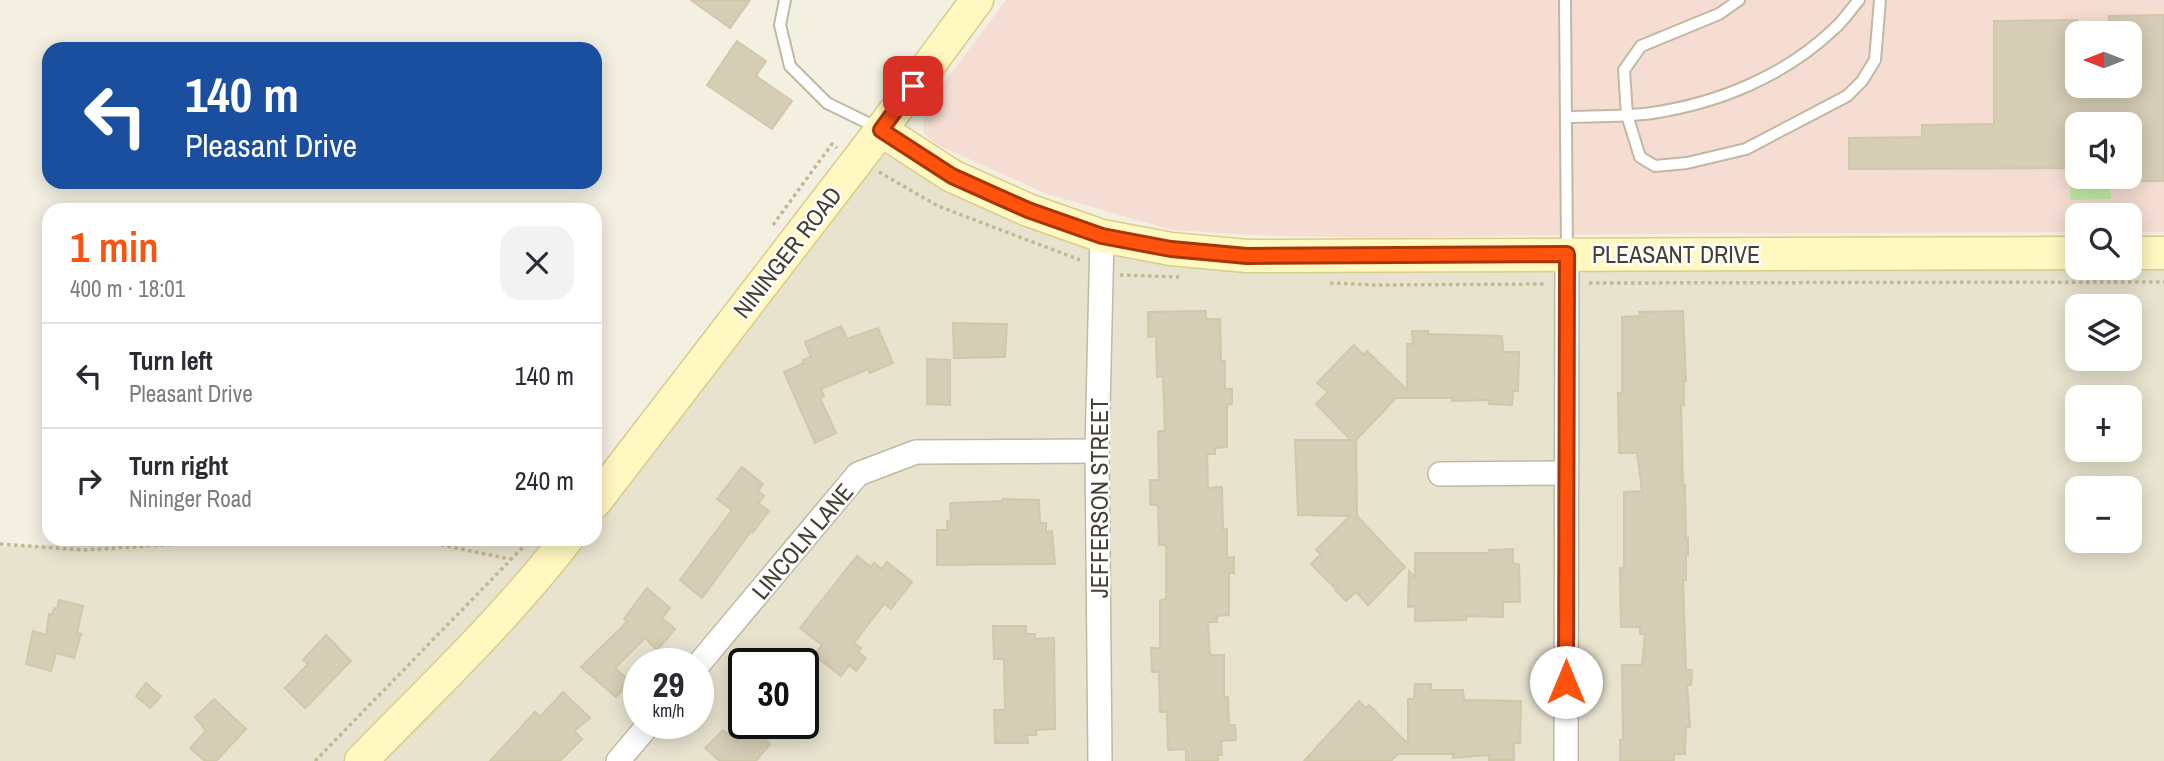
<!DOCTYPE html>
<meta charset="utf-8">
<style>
body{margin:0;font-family:"Archivo Narrow",sans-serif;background:#f2f2f3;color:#2b2b33;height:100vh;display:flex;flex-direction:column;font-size:26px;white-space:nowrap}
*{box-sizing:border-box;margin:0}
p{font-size:23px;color:#7c7c81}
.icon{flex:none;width:38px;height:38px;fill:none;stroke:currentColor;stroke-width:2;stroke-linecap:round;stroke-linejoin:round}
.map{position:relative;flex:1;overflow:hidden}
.details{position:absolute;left:42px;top:203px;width:560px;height:343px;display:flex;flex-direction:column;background:#fff;border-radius:21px;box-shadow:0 4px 18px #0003}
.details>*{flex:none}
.hud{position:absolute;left:42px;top:42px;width:560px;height:147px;border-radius:21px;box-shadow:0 4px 18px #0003;background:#1a4fa0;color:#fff;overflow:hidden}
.needle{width:46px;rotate:270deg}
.controls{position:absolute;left:2065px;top:21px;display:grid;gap:14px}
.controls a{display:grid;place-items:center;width:77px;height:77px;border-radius:14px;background:#fff;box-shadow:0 4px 18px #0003;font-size:35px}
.speed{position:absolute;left:623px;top:648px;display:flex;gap:14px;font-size:35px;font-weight:700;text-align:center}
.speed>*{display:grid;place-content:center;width:91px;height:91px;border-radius:50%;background:#fff;box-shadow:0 4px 18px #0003;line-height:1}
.speed small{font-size:18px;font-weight:400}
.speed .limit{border:4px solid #111;border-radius:10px;background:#fff;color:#111}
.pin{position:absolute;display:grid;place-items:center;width:60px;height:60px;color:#fff;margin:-30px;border-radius:14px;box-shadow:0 4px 10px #0006}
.me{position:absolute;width:77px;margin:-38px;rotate:0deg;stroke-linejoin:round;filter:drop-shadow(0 0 5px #0008)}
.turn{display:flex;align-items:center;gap:24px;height:147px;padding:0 28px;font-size:32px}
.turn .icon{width:91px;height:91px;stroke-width:2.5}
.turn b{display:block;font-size:49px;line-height:60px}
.round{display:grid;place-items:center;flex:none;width:74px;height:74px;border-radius:21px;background:#f2f2f3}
.head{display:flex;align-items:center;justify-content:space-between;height:119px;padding:0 28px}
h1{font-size:42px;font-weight:600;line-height:52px;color:#ff520d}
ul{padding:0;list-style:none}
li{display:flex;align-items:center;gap:21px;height:105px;padding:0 28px;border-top:2px solid #e1e1e2}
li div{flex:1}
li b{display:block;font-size:26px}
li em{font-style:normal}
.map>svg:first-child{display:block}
.residential{fill:#e7e3cf;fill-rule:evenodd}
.medical{fill:#f5ddd3;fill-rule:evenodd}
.green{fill:#c3eca6}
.building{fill:#d5cdb6;stroke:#d1c7a9;stroke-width:2}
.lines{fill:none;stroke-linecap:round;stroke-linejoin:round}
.lane-casing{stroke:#bfb9a4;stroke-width:14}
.street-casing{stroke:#bfb9a4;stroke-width:26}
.secondary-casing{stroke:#d7ce8d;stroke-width:35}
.path{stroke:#c2b894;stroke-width:3.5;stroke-dasharray:3.5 3.5;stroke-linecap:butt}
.lane{stroke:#fff;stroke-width:10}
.street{stroke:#fff;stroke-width:23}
.secondary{stroke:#fff8c0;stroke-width:32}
.route-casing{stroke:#a63508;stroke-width:18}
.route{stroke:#ff520d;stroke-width:12}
.labels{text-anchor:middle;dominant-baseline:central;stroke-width:5;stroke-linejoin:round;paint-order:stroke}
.street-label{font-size:24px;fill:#454032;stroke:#fff}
</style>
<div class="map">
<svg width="2164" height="761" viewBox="0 0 2164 761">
<rect width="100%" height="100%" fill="#f3f0e2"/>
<!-- residential -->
<path class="residential" d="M881,130L1102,236L2077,268H2130L2164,253V761H0V547L240,539H595V502ZM2077,306H2130V359H2077ZM2077,397H2130V450H2077ZM2077,488H2130V541H2077ZM639,663H698V723H639ZM744,663H803V723H744Z"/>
<!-- medical -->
<path class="medical" d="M1006,0H2164V232H2130V215H2077V232L1625,234L1379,238L1251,235L1172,230L1047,194L936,144L924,133L923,111ZM2077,33H2130V86H2077ZM2077,124H2130V177H2077Z"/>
<!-- green -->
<path class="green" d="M2077,171V177H2110L2111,199L2070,200V172Z"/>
<!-- building -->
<g class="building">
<path d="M691,0H750L730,28Z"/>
<path d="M2164,15V181H2130V124H2077V168L1849,169V138L1922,137V125L1994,124V21L2077,20V86H2130V33H2109V16Z"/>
<path d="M737,41L766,61L756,76L792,101L772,129L707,85Z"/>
<path d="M1206,311V319H1220L1221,361H1225V389H1232V404L1227,405V447L1215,448V454H1207L1208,488L1222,487L1223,530L1227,529V558L1234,557V573H1229V615L1217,616V622H1208L1210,655H1224V697H1228L1229,725H1235L1236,740L1221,741L1222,755H1218V761H1186V749L1168,750L1167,712H1160L1159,672H1152L1151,648H1160V600L1166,599V545H1159L1158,505H1150V480H1159L1158,431H1165L1163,376L1157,377L1156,336L1148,337V312Z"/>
<path d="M1683,311L1686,381H1684V405H1681L1683,485H1685L1686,539L1688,538V555H1686V580H1683L1686,670H1692L1691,685H1687L1690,727H1686L1685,754H1674V761H1620V740H1623L1622,665H1642L1645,634H1640V627H1621L1620,568H1624V492L1642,491L1637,453H1619L1618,393H1622V317L1640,316L1639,312Z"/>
<path d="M953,323L1007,324L1005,357L954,358Z"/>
<path d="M841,326L847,339L878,328L893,363L870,373L868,369L821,389L824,396L820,398L836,433L815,443L784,372L804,363L803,360L811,357L805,342Z"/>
<path d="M1412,331H1428V334L1502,336L1503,352H1519L1518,391H1513L1512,405L1489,404V400L1452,401L1453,398H1396L1356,440L1357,516L1405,567L1368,605L1356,592L1346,601L1335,590L1336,589L1311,564L1321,554L1316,550L1350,516L1298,515L1295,440H1351L1316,404L1328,392L1317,383L1354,345L1363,355L1367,351L1407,390V344H1413Z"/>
<path d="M927,359L950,360V405L927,404Z"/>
<path d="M742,467L763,484L758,491L764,496L758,503L769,511L753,532L752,530L702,598L680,580L732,510L717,499Z"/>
<path d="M1003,499L1039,500L1040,523H1046V532L1052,531L1055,564L937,565V530H947V521L951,520L950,503L1003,501Z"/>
<path d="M1513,549V563L1519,564L1520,602H1503V617L1466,616V620L1415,621V606L1408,607L1409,571L1415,577V553H1489V550Z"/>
<path d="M857,556L871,567L874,563L882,569L887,562L912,582L891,609L884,604L854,643L861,648L858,652L866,658L856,671L849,665L841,676L814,655L822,645L800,628Z"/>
<path d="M647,588L670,608L662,618L675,629L657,650L645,638L615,668L630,681L616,697L581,667L627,622L624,619Z"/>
<path d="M59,600L83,606L77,633L81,634L74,658L56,653L51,671L26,664L33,631L46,635L49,614L52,615L54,608L57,609Z"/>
<path d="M993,626H1026V634H1035V639L1054,638L1055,729L1036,730V735H1027L1028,743H995L994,710H1005L1004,659H994Z"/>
<path d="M326,635L351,661L305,708L285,688L308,664L303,660Z"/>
<path d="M146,683L161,696L150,708L136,696Z"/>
<path d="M1415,684H1431V690H1463L1464,700L1521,701L1520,743H1514V760H1489V755L1453,758V754H1398L1391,761H1304L1359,701L1366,708L1369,705L1408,744V699H1414Z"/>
<path d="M563,692L590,718L574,731L582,739L560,761H490L535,712L540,717Z"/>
<path d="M214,699L246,729L216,761H205L190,748L206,731L195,717Z"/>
<path d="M750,726L770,744L756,761H720L705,748L723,730L731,737L738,728L743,733Z"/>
</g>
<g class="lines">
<defs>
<g id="lane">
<path d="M785,0L780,25L790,66L827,103L878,128"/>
<path d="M1565,0L1567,253"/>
<path d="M1739,0L1719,14L1641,46L1624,70L1627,115L1640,157L1655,166L1687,163L1746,149L1847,96L1862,81L1875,60L1880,0"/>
<path d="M1566,117C1594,116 1624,117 1652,113C1719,103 1785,76 1835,28C1844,20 1851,9 1859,0"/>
</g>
<g id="street">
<path d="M1440,474L1565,473"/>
<path d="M698,665L858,474L916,452L1097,451"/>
<path d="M618,761L650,723"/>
<path d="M1100,761L1097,451L1102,236"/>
<path d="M1566,761L1567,254"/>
</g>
<g id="secondary">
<path d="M881,130L952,176L1028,210L1102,236L1171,249L1247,256L2077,253"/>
<path d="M2130,253H2164"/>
<path d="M595,502L881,130L977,0"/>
<path d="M361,761C431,689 505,619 567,539"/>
</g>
</defs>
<!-- lane casing -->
<use href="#lane" class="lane-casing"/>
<!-- street casing -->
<use href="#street" class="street-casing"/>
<!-- secondary casing -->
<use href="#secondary" class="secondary-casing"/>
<!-- path -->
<g class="path">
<path d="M879,172L938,206L1080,260"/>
<path d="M773,225L832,144L837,148"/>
<path d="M1120,275L1179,277"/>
<path d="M1330,283L1377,285L1546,284"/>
<path d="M1589,283L2164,282"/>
<path d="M357,539L427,542L510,559"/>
<path d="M0,544L84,550L258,539"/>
<path d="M315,761L531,539"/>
</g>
<!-- lane -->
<use href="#lane" class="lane"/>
<!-- street -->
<use href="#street" class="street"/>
<!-- secondary -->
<use href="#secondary" class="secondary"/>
</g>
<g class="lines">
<defs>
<path id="route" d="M913,86L881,130L952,176L1028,210L1102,236L1171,249L1247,256L1567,254L1566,682"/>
</defs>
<!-- route casing -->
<use href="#route" class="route-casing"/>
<!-- route -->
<use href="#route" class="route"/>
</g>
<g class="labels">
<!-- street labels -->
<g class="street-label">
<text transform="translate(787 252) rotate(-52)">NININGER ROAD</text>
<text x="1676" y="254">PLEASANT DRIVE</text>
<text transform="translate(1099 498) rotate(-90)">JEFFERSON STREET</text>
<text transform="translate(802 541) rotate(-50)">LINCOLN LANE</text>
</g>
</g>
</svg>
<div class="controls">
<a><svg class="needle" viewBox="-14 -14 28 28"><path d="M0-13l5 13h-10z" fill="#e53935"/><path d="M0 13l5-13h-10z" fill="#7c7c81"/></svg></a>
<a><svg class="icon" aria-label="sound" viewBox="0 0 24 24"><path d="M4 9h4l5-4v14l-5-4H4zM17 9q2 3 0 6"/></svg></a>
<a><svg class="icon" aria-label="search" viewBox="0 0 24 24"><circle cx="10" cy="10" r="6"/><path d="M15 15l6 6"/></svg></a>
<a><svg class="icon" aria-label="layers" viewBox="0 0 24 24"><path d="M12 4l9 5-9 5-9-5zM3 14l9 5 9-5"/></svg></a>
<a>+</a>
<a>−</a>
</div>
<div class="speed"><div>29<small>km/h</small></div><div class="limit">30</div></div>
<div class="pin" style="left:913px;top:86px;background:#d93025"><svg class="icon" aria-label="arrive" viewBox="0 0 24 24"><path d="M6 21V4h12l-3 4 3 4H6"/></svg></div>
<svg class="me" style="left:1566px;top:682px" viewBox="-20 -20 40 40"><circle r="19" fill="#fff"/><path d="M0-13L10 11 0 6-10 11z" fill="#ff520d"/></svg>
<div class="hud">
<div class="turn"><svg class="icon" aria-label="left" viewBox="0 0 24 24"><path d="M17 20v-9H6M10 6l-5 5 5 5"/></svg><div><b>140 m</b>Pleasant Drive</div></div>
</div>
<section class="details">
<div class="head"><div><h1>1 min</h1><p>400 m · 18:01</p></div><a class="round"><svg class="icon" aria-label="close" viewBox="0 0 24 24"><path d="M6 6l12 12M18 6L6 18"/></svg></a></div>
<ul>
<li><svg class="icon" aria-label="left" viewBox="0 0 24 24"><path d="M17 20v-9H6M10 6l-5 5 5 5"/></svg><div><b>Turn left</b><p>Pleasant Drive</p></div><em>140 m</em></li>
<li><svg class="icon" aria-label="right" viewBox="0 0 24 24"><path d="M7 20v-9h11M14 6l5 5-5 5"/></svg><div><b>Turn right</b><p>Nininger Road</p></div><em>240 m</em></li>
</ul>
</section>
</div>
